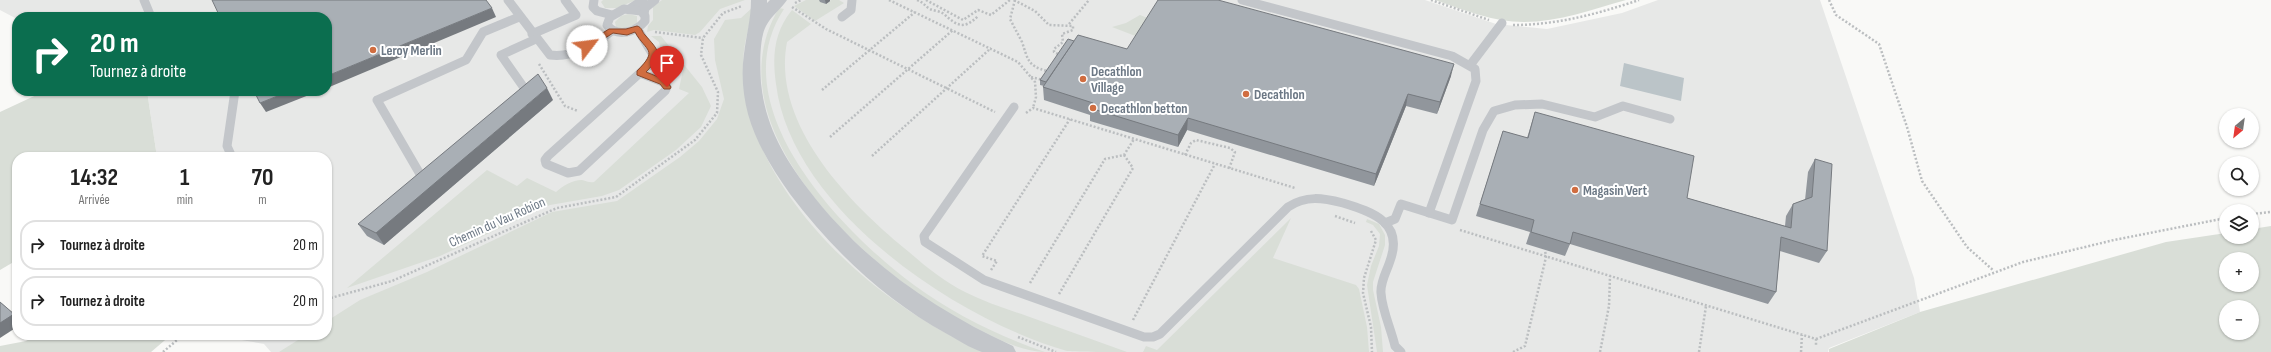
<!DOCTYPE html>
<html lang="fr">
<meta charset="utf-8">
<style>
body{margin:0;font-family:"Sofia Sans Condensed",sans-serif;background:#f2f2f2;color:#222;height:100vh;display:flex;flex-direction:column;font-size:15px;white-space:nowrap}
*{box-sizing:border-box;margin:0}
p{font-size:13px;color:#767676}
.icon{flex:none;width:22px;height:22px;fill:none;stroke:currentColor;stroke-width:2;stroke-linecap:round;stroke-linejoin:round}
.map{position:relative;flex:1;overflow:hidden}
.sheet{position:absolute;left:12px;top:152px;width:320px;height:188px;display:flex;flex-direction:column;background:#fff;border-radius:16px;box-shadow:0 1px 3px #0004}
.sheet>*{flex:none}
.banner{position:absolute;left:12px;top:12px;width:320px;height:84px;border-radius:16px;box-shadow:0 1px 3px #0004;background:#0b6e4f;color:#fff;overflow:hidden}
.needle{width:26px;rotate:209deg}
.fabs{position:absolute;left:2219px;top:108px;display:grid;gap:8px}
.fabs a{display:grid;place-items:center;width:40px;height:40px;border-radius:50%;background:#fff;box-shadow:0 1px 3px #0004;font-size:20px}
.pin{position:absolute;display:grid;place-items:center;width:34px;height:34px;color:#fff;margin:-41px -17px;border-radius:50% 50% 50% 0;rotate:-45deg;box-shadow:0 0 4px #0007}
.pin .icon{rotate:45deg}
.me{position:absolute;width:44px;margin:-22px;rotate:60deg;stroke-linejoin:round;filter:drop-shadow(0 0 3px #0008)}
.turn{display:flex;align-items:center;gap:14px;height:84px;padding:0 12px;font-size:18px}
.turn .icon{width:52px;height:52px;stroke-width:2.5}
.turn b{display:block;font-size:28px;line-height:34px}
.eta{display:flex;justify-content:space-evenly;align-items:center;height:68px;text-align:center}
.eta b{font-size:24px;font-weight:700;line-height:28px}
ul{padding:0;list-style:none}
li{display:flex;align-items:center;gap:12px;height:50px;margin:0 8px 6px;padding:0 4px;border:2px solid #e0e0e0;border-radius:16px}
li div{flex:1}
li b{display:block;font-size:15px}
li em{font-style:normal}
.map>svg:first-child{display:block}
.built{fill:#e7e8e7}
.green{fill:#d9ded7;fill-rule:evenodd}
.water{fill:#bbc4c8}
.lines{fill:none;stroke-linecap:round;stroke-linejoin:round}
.path{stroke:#bbbec0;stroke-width:2.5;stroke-dasharray:2 2;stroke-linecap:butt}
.lane{stroke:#c3c6ca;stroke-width:9}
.street{fill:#c3c6ca;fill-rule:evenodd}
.wall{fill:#91969c}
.shaded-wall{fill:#767a7f}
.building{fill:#a9afb5;stroke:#767a7f}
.route{fill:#d06d40;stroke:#87472a}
.poi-dot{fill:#d06d40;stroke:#fff;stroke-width:1.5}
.labels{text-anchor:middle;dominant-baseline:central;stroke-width:4;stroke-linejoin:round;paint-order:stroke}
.poi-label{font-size:14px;font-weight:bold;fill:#6c7885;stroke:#fff;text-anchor:start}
.street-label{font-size:14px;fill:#6c7885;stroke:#fff}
</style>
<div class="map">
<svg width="2271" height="352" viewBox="0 0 2271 352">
<rect width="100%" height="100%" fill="#f9f9f7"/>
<!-- built -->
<path class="built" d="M0,0H1425L1496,24L1547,29L1622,13L1658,0H1820L1914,278L1920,312L1829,348L1828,352H271L264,344L213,335H327V157H157L147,91H327V17H17V19L0,10Z"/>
<!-- green -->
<g class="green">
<path d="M603,0H636L617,8H605L601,2Z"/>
<path d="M662,0H745L720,9L700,32L695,35L654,30L647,32L648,26L653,20V7Z"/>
<path d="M806,0H821L826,4L831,0H839L844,3L815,21L794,6Z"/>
<path d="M1435,0H1626C1593,9 1559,22 1524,22C1493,22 1464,10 1435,0Z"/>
<path d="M753,7C750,27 741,48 744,69C746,86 753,126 759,141C797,233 895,314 985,352H279L306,335H327V321L360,300L427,272L552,212L617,201L680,157L699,141L717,119L724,99L715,60L714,39L725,20L741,18Z"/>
<path d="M779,8L784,9C720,106 841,231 914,285C952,313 1000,337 1045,352C1020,352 995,337 972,326C960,320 947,314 935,306C923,299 912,289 901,281C825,223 719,109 779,8Z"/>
<path d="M792,10L811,24L787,42C771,125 851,205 909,252C926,267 945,282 965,292C985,302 1006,309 1027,316C1060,328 1094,340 1127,352C1111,352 1080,352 1067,351C955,319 791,208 776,84C772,56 774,32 792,10Z"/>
<path d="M628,14L637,16V24L622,29L616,27L615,22L621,16Z"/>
<path d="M1140,15L1150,19L1138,37L1112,27L1126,23Z"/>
<path d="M651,36H661L702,87L711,106L701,127L676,150L619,190L602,196L550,205L440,256L347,288L487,170L517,186L527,178L556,192C563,186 572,180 582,180C587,181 589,183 594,182L689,93L679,89L683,70L659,59L662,56L659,42Z"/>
<path d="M45,91H147L157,157H17V260L0,270V112Z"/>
<path d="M1291,218L1273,258L1356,285L1359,289L1367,327L1369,352H1143L1146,346L1157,350Z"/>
<path d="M1367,219L1379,224L1385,235V245L1373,282V290L1381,327L1383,352H1377L1367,285L1371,266L1379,246L1380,234L1373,225L1366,222Z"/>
<path d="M2271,226V352H1829V349L1920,312L2166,242L2226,233V237H2252V229ZM2226,259H2252V285H2226ZM2226,307H2252V333H2226Z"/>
<path d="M36,335H171L151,352H0V346L26,341Z"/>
</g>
<!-- water -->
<path class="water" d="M1624,63L1684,78L1681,101L1620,86Z"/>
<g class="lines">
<!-- path -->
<g class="path">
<path d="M889,0L1018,62L1035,82L1036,97L1033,108"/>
<path d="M917,0C923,2 925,6 930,9C934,11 940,11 944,14C957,26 964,30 978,16"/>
<path d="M926,0L963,20L978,10L991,15L1010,0"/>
<path d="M1014,0L1035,11L1049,25L1073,26V30L1062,34L1063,42L1054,49V52L1060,55"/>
<path d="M1015,0L1010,19C1014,27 1018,34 1022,42C1028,59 1027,66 1047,71"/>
<path d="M1431,0L1489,20"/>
<path d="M1829,0L1836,15L1879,44L1907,127L1922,181L1967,247L1994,271"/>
<path d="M795,3L801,0"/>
<path d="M792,7L826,29L995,112"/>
<path d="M1069,24L1089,0"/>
<path d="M1513,25C1557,25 1597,14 1639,0"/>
<path d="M655,32L703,38"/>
<path d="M539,64L565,106L578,111"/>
<path d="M1031,77L1043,80"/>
<path d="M822,90L915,12"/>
<path d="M1026,113L1033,108L1295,188"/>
<path d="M830,137L953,30"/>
<path d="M1185,155L1191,143L1196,140L1230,148L1235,152L1229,169"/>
<path d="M872,156L991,48"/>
<path d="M2252,214L2271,212"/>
<path d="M1335,216L1355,223"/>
<path d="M1460,230L1816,339V346"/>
<path d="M1371,231L1376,240L1364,278L1363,293L1371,327L1372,352"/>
<path d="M991,270L997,261L982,256L1070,119"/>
<path d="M1030,283L1105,159L1124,155L1134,139"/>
<path d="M1059,294L1133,168L1124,155"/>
<path d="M327,299L392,281L557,208L616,197L695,140L717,113L718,92L701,55L703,38L723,13L742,6"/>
<path d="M1133,320L1215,164"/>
<path d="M1018,337L1056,352"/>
<path d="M1816,339L2023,262L2114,240L2226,218"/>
<path d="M163,352L183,335"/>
<path d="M1513,352L1525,346L1546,257L1545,250"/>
<path d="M1600,352L1609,306L1610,276"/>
<path d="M1699,352L1706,306"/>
<path d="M1801,352L1802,335"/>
</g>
<!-- lane -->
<g class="lane">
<path d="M144,0L151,17"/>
<path d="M508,0L550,55C574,58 593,45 612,31"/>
<path d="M594,0L593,7L597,11L612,15"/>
<path d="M1242,0L1452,56L1475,69L1476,81L1429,213"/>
<path d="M631,8L643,0"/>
<path d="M624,9L641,11L645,16V21C636,32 617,38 607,25L610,17Z"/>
<path d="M644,14L645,8L655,0"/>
<path d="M842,17L851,10L852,0"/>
<path d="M637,28L653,55L648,66L640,73"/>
<path d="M532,34L576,15L565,0"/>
<path d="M1471,64L1502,23"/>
<path d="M640,73L663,82L667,87L665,91L579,171L568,173L546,164L545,160L548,156Z"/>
<path d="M522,95L527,92L501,55L536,39"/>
<path d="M1014,107L924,236L925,242L984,280L1144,337H1153L1160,334L1288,207C1306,195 1323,198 1343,203C1373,212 1404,223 1390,261C1387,271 1380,282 1381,293C1382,310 1391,329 1395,346L1401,352"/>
<path d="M232,157L227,146L235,91"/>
<path d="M426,179L424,181L377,100L466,60L483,32L519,17"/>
<path d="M1385,223L1395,219L1401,204L1452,220L1483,130L1494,111L1515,105L1542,104L1595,117L1623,106L1670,119"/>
</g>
<!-- street -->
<path class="street" d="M751,0H767V3L770,0H787C781,9 771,16 766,26C759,39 760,68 761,83C765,124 783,156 808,189C862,260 932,309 1013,346L1016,352C1006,352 992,352 982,352C970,348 958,340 947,334C885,300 833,251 790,194C773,170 756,143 748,114C743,95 741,74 744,54C746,36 751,19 751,0Z"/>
</g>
<!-- wall -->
<g class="wall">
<path d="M819,0H830V1L826,4L820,2Z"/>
<path d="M1074,41L1127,49L1451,76L1437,114L1406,106L1374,186L1187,130L1178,147L1090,121V115L1044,100L1043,87L1044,86L1040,85V80Z"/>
<path d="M553,100L384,245L367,236L358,224Z"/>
<path d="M1535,112L1687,198L1785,226L1786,216L1793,204L1805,200L1808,172L1815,159L1827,251L1819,263L1780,251L1776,292L1768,304L1570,244L1565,256L1526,244L1530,232L1476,216L1503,131L1527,138Z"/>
</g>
<!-- shaded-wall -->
<g class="shaded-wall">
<path d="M825,0H830V1L826,4Z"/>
<path d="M492,8L496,17L327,88V76Z"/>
<path d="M1454,64L1451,76L1437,114L1440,102Z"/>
<path d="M547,88L553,100L384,245L376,233Z"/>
<path d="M290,91H319L266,112L260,103Z"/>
<path d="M1408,94L1406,106L1374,186L1376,174Z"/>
<path d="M1188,118L1187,130L1178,147V135Z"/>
<path d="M0,302L17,317V327L0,338Z"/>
</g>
<!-- building -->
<g class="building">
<path d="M212,0H486L492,8L327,76V17H220Z"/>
<path d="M1158,0H1218L1454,64L1440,102L1408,94L1376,174L1188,118L1178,135L1090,108L1093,103L1043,87L1078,35L1127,49Z"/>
<path d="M1068,39L1074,41L1046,82L1040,80Z"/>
<path d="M538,74L547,88L376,233L358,224Z"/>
<path d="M254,91H290L260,103Z"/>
<path d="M1535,112L1694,156L1687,198L1791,228L1793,204L1812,197L1815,159L1832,164L1827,251L1781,237L1776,292L1573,232L1570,244L1531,232L1534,220L1480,204L1503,131L1528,138Z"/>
<path d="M0,302L14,314L0,323Z"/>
</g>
<!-- route -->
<path class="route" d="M637,26C642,27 642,32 645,35C659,51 664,54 646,72L666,80L671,87L670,89H664L660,84L637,75V71C659,49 646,52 635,32L627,35L613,33L590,48L582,46L609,29H626Z"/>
<!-- markers -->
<g class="poi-dot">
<circle cx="373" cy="50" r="4"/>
<circle cx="1083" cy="79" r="4"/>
<circle cx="1246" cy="94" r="4"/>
<circle cx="1093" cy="108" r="4"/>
<circle cx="1575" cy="190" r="4"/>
</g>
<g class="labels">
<!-- poi labels -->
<g class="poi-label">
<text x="381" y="50">Leroy Merlin</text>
<text x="1091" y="71">Decathlon<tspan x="1091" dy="16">Village</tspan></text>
<text x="1254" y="94">Decathlon</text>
<text x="1101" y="108">Decathlon betton</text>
<text x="1583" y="190">Magasin Vert</text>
</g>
<!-- street labels -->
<g class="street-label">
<text transform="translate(497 222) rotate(-24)">Chemin du Vau Robion</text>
</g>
</g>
</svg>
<div class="fabs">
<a><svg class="needle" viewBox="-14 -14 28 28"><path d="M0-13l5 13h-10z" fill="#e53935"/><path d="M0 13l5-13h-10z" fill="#767676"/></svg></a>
<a><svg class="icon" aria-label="search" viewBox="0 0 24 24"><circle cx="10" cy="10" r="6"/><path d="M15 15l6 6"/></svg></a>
<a><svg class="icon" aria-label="layers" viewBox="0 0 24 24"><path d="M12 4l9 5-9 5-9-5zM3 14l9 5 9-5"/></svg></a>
<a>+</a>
<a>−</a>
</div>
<div class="pin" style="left:667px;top:87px;background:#d93025"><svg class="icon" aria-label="arrive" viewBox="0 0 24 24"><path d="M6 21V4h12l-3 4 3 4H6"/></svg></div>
<svg class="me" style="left:587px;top:46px" viewBox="-20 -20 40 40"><circle r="19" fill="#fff"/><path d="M0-13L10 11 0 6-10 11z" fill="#d06d40"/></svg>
<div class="banner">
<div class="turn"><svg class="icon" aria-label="right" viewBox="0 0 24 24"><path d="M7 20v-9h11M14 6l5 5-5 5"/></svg><div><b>20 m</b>Tournez à droite</div></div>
</div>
<section class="sheet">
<div class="eta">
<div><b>14:32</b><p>Arrivée</p></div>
<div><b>1</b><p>min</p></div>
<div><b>70</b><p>m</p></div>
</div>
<ul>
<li><svg class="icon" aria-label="right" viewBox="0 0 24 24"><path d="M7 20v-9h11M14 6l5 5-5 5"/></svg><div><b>Tournez à droite</b></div><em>20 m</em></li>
<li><svg class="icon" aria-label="right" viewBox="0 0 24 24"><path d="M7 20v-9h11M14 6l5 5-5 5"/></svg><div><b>Tournez à droite</b></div><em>20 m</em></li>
</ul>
</section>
</div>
